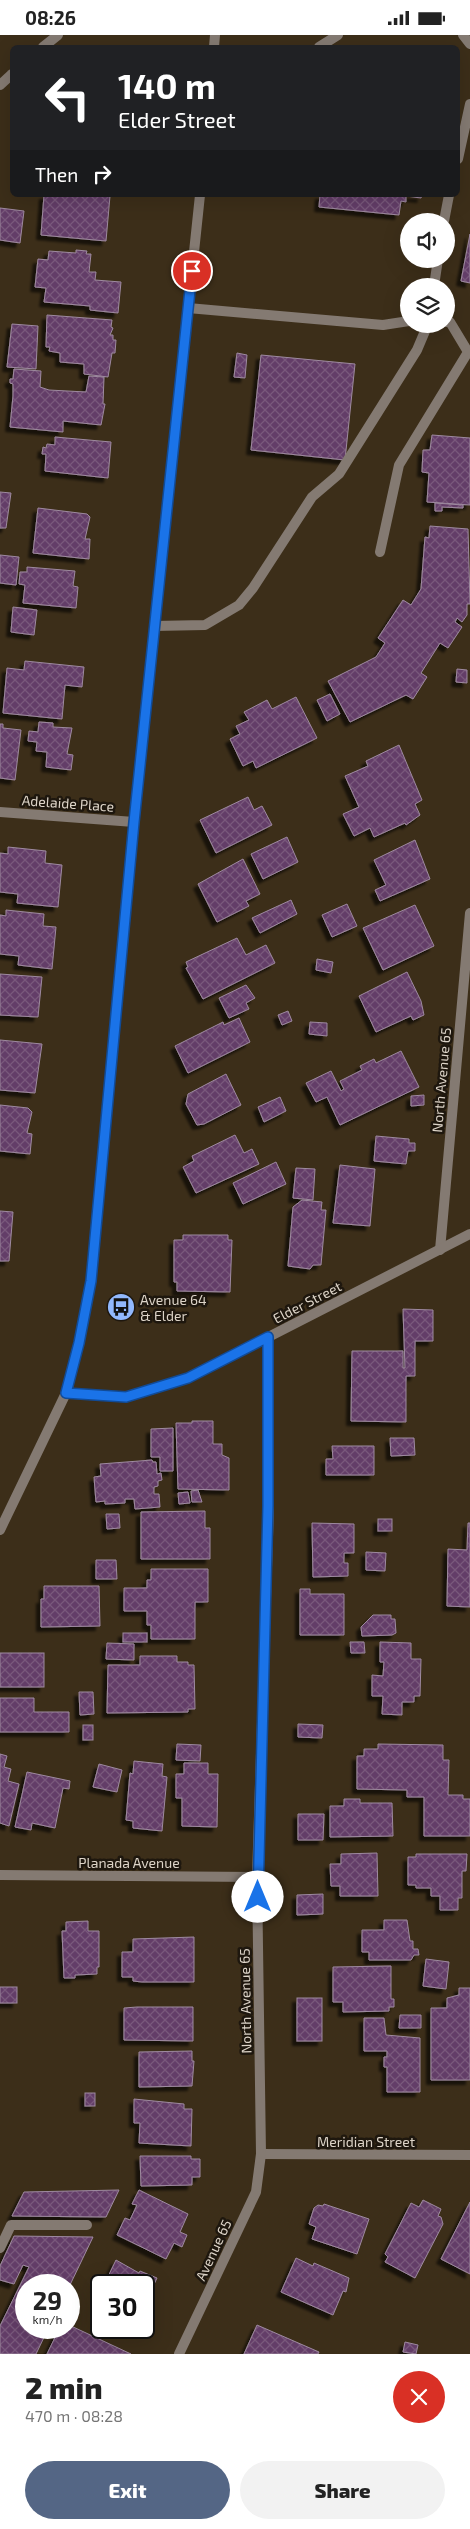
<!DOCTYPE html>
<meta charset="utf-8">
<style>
body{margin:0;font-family:"Exo 2",sans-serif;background:#f2f2f2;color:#222;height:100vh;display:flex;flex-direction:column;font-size:19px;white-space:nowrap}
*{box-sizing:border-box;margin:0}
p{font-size:16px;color:#767676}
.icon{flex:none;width:28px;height:28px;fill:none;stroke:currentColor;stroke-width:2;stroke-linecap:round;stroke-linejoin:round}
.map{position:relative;height:2319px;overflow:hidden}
.sheet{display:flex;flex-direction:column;background:#fff;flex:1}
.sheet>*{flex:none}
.top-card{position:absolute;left:10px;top:10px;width:450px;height:152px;border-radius:8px;box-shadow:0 5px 20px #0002;background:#202124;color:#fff;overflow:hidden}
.controls{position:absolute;left:400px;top:178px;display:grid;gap:10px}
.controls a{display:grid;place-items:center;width:55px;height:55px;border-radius:50%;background:#fff;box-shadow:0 5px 20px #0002;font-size:25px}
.speed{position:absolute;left:15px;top:2239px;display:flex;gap:10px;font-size:25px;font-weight:700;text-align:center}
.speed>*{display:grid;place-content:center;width:65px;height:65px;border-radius:50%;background:#fff;box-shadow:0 5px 20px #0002;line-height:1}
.speed small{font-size:12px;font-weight:400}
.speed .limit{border:2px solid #111;border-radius:8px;background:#fff;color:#111}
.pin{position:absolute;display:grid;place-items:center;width:42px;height:42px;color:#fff;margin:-21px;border:2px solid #fff;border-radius:50%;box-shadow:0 1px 5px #0007}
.me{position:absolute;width:55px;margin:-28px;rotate:0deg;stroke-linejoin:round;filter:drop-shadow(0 0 4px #0008)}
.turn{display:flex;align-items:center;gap:18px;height:105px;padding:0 25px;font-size:22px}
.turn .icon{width:65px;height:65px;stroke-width:2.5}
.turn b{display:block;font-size:35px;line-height:42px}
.then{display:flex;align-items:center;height:48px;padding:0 25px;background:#0003;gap:10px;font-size:19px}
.round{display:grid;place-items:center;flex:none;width:52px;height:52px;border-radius:26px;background:#f2f2f2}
.headline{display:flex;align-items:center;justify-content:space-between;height:85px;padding:0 25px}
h1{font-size:30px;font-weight:800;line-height:38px}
.cta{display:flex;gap:10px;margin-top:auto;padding:10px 25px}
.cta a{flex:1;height:58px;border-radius:30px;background:#546685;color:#fff;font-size:20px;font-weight:800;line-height:58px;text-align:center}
.cta a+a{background:#f2f2f2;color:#222}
.status{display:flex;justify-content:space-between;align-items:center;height:35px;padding:0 25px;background:#fff;direction:ltr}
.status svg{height:14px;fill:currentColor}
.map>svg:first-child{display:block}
.building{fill:url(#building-cross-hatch);stroke:#9e8aa0;filter:url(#shadow)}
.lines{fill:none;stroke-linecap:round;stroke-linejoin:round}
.service{stroke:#847a72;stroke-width:10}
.minor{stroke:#847a72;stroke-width:10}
.tertiary{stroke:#847a72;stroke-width:10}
.route-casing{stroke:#114b97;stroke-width:12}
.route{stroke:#1a73e8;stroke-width:9}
.labels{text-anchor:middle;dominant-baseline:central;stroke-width:5;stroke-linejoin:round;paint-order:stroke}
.street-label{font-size:14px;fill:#ddd4c8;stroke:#1e170e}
.poi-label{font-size:14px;fill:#ddd4c8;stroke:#1e170e;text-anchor:start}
</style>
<div class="status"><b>08:26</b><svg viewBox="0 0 49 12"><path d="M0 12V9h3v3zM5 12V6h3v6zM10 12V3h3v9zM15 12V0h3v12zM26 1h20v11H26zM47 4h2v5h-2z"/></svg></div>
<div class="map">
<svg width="470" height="2319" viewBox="0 0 470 2319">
<defs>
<pattern id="building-cross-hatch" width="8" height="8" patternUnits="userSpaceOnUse" patternTransform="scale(1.25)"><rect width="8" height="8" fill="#633d67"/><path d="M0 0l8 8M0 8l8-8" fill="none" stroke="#79587b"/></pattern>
<filter id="shadow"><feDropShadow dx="-4.5" dy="4.5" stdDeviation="1" flood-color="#0009"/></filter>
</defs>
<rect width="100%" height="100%" fill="#3c2e19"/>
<!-- building -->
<g class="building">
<path d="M44,160L110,161L106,206L41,200Z"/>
<path d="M320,160H422L421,163L406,161V167L401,166L399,180L319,172Z"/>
<path d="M0,173L24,176L20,208L0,205Z"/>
<path d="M470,199V248L461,246Z"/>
<path d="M76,215L87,216L86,219H91L89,237H96L95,245L121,247L118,278L90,275V271L44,267L46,253L35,252L38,224L48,225L49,216L76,218Z"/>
<path d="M47,280L112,285L111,292L113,293L110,300H113V305H116L115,318H112L108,342L84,339V329L60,327V318L49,316L50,312H46Z"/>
<path d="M12,289L38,291L36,334L7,332Z"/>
<path d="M237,318L247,320L245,343L234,342Z"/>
<path d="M261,320L355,329L345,425L251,415Z"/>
<path d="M14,334L41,336L40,352L49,355L86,357L89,341L104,342L103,369H105L101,390L63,386V397L10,392L13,361V349L10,348V344H13Z"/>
<path d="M432,400L470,403V470L427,467L429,438L422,437L423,415H430Z"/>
<path d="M55,402L111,407L108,443L45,436L46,419H42L43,412L46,413L47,409L55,410Z"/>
<path d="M0,457L11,458L6,493H0Z"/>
<path d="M435,468L463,470V473L442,472V476H435Z"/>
<path d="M38,473L87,479L90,482L85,504H90L89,524L33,518Z"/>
<path d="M430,491L468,494L470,569H467V580L462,587L457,583L455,587L462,592L448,613L440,608L421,638L427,642L413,664L406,660L350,687L328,646L376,622L385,608L378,603L403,565L411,570L421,554L425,502L429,503Z"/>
<path d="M0,520L19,522L16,550L0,548Z"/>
<path d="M27,532L75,536L73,551L78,552L76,573L23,568L25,550L19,549L20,537H27Z"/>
<path d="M13,572L37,575L34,600L11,597Z"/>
<path d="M25,626L84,632L82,652L65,650L62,684L3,678L7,633L24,635Z"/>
<path d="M457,634L467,635V648L456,647Z"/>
<path d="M330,659L340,679L327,686L317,665Z"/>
<path d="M296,662L317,703L256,733L253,726L243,731L230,704L240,699L236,691L249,685L244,677L267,665L272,674Z"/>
<path d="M39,687L53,688V692L72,693L67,719L73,720L71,735L46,732L47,717L36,716L37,707L28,706L29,696L38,697Z"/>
<path d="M0,689H3V693L21,695L15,745L0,743Z"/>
<path d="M399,710L422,765L415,769L420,780L406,790L405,788L374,802L370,793L354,801L343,779L359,772L345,741L368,731L366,726Z"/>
<path d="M248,762L254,775L262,771L272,790L216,818L200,785Z"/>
<path d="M287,802L298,827L263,844L251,819Z"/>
<path d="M415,805L430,844L380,866L375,855L386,850L374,825Z"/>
<path d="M8,812L46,816L45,828L62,830L58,872L17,868L18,859L0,857V818L8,819Z"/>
<path d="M243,824L260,859L246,866L249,871L217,887L198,849Z"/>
<path d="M291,865L297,879L260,898L252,883Z"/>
<path d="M347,869L357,891L332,902L322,880Z"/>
<path d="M415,870L434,911L383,935L363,893Z"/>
<path d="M6,875L44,879L43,891L56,892L52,934L18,930L19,921L0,919V880L6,881Z"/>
<path d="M237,903L246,920L266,910L275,928L203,964L186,933L188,932L186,927Z"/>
<path d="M317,924L333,927L331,938L316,935Z"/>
<path d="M407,937L421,966L424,980L413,985L411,981L376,997L359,961Z"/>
<path d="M0,939L42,942L38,982L0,980Z"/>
<path d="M246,950L255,963L246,968L249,974L229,983L219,963Z"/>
<path d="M288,976L292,986L282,990L278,980Z"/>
<path d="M239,983L250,1007L188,1038L175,1011L223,987L224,990Z"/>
<path d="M310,987L327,988V1001L309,999Z"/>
<path d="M0,1005L42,1009L35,1058L0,1055Z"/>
<path d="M401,1016L419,1052L340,1090L327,1062L316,1067L306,1048L331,1036L341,1056L344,1054L340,1046L362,1035L360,1031L374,1024L376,1028Z"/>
<path d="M226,1039L241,1070L204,1089L197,1090L186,1069L188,1059Z"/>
<path d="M424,1060V1070L411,1071V1061Z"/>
<path d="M280,1062L286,1076L264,1087L258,1072Z"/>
<path d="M0,1070L28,1073L32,1077L27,1098L32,1099L30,1119L0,1116Z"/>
<path d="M235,1100L244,1118L252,1114L259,1129L196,1158L183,1132L194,1126L192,1121Z"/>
<path d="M376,1101L409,1104V1108H415V1116H408L406,1129L374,1126Z"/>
<path d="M276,1127L286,1149L243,1169L233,1148Z"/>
<path d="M340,1130L375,1134L370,1191L333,1188Z"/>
<path d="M296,1133L315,1134L313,1165L293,1163Z"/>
<path d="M302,1165L322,1167L321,1175H326L321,1230H313L310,1234L288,1231L293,1172Z"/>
<path d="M0,1176L13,1177L9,1226H0Z"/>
<path d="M183,1200H228V1205H232L230,1257L177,1256V1247H174V1205H183Z"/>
<path d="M403,1274L433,1275V1306H415V1341H406V1387L351,1386L352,1316H403V1333H405Z"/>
<path d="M192,1386H213V1409H222V1420L229,1423V1455L178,1454L176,1388H192Z"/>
<path d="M173,1393V1436H160V1422H151V1394Z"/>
<path d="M390,1403H414L415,1420L391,1421Z"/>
<path d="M332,1411H374V1440H326V1424H333Z"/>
<path d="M152,1425L153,1427H156L157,1439L161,1438L162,1445L158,1446V1451L154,1452V1459H159L160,1472L135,1474L134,1464H125V1468L105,1469V1466L96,1467L94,1442L101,1441L100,1429Z"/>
<path d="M198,1455L202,1467H192L191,1456Z"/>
<path d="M188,1457L190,1468L179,1469L178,1458Z"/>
<path d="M205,1476V1493H210V1524H141V1477Z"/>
<path d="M106,1479H119L120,1493L107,1494Z"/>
<rect x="378" y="1484" width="14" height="12"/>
<path d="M312,1488L354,1489V1518H344V1528H348V1541L313,1542Z"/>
<path d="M468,1488H470V1572L447,1571L448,1514L467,1515Z"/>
<path d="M366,1517L386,1518L385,1536L366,1535Z"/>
<path d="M96,1525H116L117,1544H96Z"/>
<path d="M151,1534H208V1567H195V1604H151V1590H147V1576H124V1553H147V1545H151Z"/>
<path d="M44,1551H99L100,1591L41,1592V1564H44Z"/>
<path d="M300,1554H310V1559H344V1600H300Z"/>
<path d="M373,1580H391V1584H395L396,1598L392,1600L362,1601L361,1592Z"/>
<rect x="123" y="1598" width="24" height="9"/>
<path d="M350,1607H364L365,1618H351Z"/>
<path d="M380,1607L411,1608V1624H421L420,1661H414V1667H402V1680L382,1679L383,1661H372V1640L383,1641L384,1627H380Z"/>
<path d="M107,1608L134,1609V1625L106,1624Z"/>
<rect x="0" y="1618" width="44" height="34"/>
<path d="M140,1621H177V1627H188V1630H194L195,1674H188V1677L107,1678L108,1630H140Z"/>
<path d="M79,1657H93L94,1679L80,1680Z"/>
<path d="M0,1663H34V1677H69V1697H0Z"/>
<path d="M298,1689L323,1690L322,1703L298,1702Z"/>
<rect x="83" y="1690" width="10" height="15"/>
<path d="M177,1709L201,1710L200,1726L176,1725Z"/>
<path d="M378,1709L443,1710V1725H449L448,1760H463V1764H470V1801H424V1762H407V1755L357,1754V1721H364V1714H378Z"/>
<path d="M0,1719L7,1721L4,1732L11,1734L8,1746L19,1749L9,1791L0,1788Z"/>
<path d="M134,1726L163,1729L162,1741L167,1742L162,1796L133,1793V1786L126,1785L130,1738L133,1739Z"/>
<path d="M184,1728H208V1739H218L217,1792L182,1791V1763H176V1739H184Z"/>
<path d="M99,1729L122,1735L117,1757L93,1752Z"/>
<path d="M27,1737L70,1746L69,1754L63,1753L55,1793L32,1788L31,1795L15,1792Z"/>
<path d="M344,1764H360V1768H392L393,1801L330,1802V1771H344Z"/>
<path d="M298,1779H324L323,1805H298Z"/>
<path d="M377,1818L378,1861H340V1851H331L330,1829H341V1819Z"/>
<path d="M416,1819H467L466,1836H462V1863H458V1875H440V1861H431V1853H416V1850H408V1822H416Z"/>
<path d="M323,1859V1879L297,1880V1860Z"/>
<path d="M384,1885H407L410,1906H413V1914H418L419,1920H414L411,1925H369V1917H362V1895H384Z"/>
<path d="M88,1886V1896H99V1932H97V1939L75,1940V1943H64L62,1896H66V1887Z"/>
<path d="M194,1902V1947H142L133,1946V1942H122V1917H133V1904Z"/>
<path d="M426,1924L449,1927L446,1954L423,1951Z"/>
<path d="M391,1931V1964H394V1972H389V1976L343,1977V1967H333V1932Z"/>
<rect x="0" y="1952" width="17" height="16"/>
<path d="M459,1953H470V2045H431V1973H447V1963L459,1960Z"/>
<rect x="297" y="1963" width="25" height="43"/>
<path d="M137,1972H193V2006L124,2005V1973Z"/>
<path d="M400,1980H421V1993H399Z"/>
<path d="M364,1983H384L386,2000L420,2003V2057H387V2032H384V2022H387V2016H364Z"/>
<path d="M192,2016V2026H194L192,2051L139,2052V2017Z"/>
<rect x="85" y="2058" width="10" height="13"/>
<path d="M134,2064L184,2069V2074H192L191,2111L139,2108L140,2088H134Z"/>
<path d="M140,2121H191V2124H200V2142H192V2150L141,2151Z"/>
<path d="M119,2155L106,2182L12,2181L24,2157Z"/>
<path d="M139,2155L188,2179L180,2197L187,2200L182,2212L174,2208L166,2224L117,2200L125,2183L130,2185L137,2170L132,2169Z"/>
<path d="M423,2165L441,2174L438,2181L441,2182L443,2189L415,2243L385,2227L388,2222L385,2219L411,2168L419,2172Z"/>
<path d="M470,2167V2239L441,2224Z"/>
<path d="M324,2169L369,2184L357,2219L312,2204L316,2192L309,2189L314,2173L318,2170L323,2171Z"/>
<path d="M14,2201L93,2202L69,2252V2250H26V2292H49L36,2319H0V2291L29,2232L23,2230L14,2249L0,2245V2231Z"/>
<path d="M296,2223L313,2231L314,2228L349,2243L346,2257L343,2256L333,2280L281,2257Z"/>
<path d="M116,2225L139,2238L140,2236L157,2243L144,2271V2250H104Z"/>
<path d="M69,2290L131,2319H47L60,2292H69Z"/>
<path d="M257,2290L319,2317L318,2319H244Z"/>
<path d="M405,2307L418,2310L416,2319L403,2317Z"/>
</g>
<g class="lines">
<!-- service -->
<g class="service">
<path d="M463,0L470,9"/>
<path d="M458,124L470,69"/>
<path d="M444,186L449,160"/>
<path d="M434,251L438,224"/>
<path d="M188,273L383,290L409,286"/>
<path d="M380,517L399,430L468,317L450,287H446"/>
<path d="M154,591L205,590L239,570L253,553L312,462L339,439L417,315L428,289"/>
<path d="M0,2213L11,2190H87"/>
</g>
<!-- minor -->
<g class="minor">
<path d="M43,12L58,0"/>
<path d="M319,12L338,0"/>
<path d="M0,50L12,39"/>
<path d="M0,777L134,787"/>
<path d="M440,1215L470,878"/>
<path d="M66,1358L125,1362L188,1343L470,1199"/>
<path d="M0,1840L257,1842"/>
<path d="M261,2119L470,2120"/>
<path d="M179,2319L256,2157L261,2119L257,1842L269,1471V1302"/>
</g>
<!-- tertiary -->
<g class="tertiary">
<path d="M214,12L215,0"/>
<path d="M0,1495L66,1358L79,1308L91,1246L134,787L200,160"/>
</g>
</g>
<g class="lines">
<defs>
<path id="route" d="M192,236L134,787L91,1246L79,1308L66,1358L126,1362L188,1343L268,1302V1471L258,1862"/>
</defs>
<!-- route casing -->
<use href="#route" class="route-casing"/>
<!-- route -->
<use href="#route" class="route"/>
</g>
<!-- icons -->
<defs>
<symbol id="bus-disc" viewBox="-11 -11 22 22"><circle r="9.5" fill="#91b8fd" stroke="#1e170e"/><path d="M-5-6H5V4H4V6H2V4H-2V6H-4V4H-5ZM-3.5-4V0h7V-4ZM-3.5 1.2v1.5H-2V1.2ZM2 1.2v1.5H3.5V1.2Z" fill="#111"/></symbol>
</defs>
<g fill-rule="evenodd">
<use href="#bus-disc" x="105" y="1256" width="32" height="32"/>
</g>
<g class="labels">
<!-- street labels -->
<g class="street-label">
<text transform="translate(68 768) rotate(4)">Adelaide Place</text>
<text transform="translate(441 1045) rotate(-85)">North Avenue 65</text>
<text transform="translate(307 1267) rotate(-27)">Elder Street</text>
<text x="129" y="1827">Planada Avenue</text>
<text transform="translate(245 1966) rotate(-91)">North Avenue 65</text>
<text x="366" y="2106">Meridian Street</text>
<text transform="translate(213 2215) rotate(-65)">Avenue 65</text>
</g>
<!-- poi labels -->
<g class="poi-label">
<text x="140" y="1264">Avenue 64<tspan x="140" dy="16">&amp; Elder</tspan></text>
</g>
</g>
</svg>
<div class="controls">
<a><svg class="icon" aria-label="sound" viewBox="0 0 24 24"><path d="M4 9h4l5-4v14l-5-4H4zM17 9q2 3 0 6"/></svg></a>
<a><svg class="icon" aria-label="layers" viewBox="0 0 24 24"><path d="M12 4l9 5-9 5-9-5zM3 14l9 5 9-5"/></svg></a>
</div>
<div class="speed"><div>29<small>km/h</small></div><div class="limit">30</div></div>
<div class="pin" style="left:192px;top:236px;background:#d93025"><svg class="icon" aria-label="arrive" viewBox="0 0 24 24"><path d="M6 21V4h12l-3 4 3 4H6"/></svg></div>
<svg class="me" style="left:258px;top:1862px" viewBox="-20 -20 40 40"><circle r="19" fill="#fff"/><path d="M0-13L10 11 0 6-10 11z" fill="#1a73e8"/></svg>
<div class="top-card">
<div class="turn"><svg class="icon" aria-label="left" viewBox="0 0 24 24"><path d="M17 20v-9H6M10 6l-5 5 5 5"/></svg><div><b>140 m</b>Elder Street</div></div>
<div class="then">Then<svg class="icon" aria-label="right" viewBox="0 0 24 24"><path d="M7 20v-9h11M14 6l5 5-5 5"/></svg></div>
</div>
</div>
<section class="sheet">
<div class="headline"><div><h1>2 min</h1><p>470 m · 08:28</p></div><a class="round" style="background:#d93025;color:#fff"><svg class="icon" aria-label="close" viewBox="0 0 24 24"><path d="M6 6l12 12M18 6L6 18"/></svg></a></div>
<div class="cta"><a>Exit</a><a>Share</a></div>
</section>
